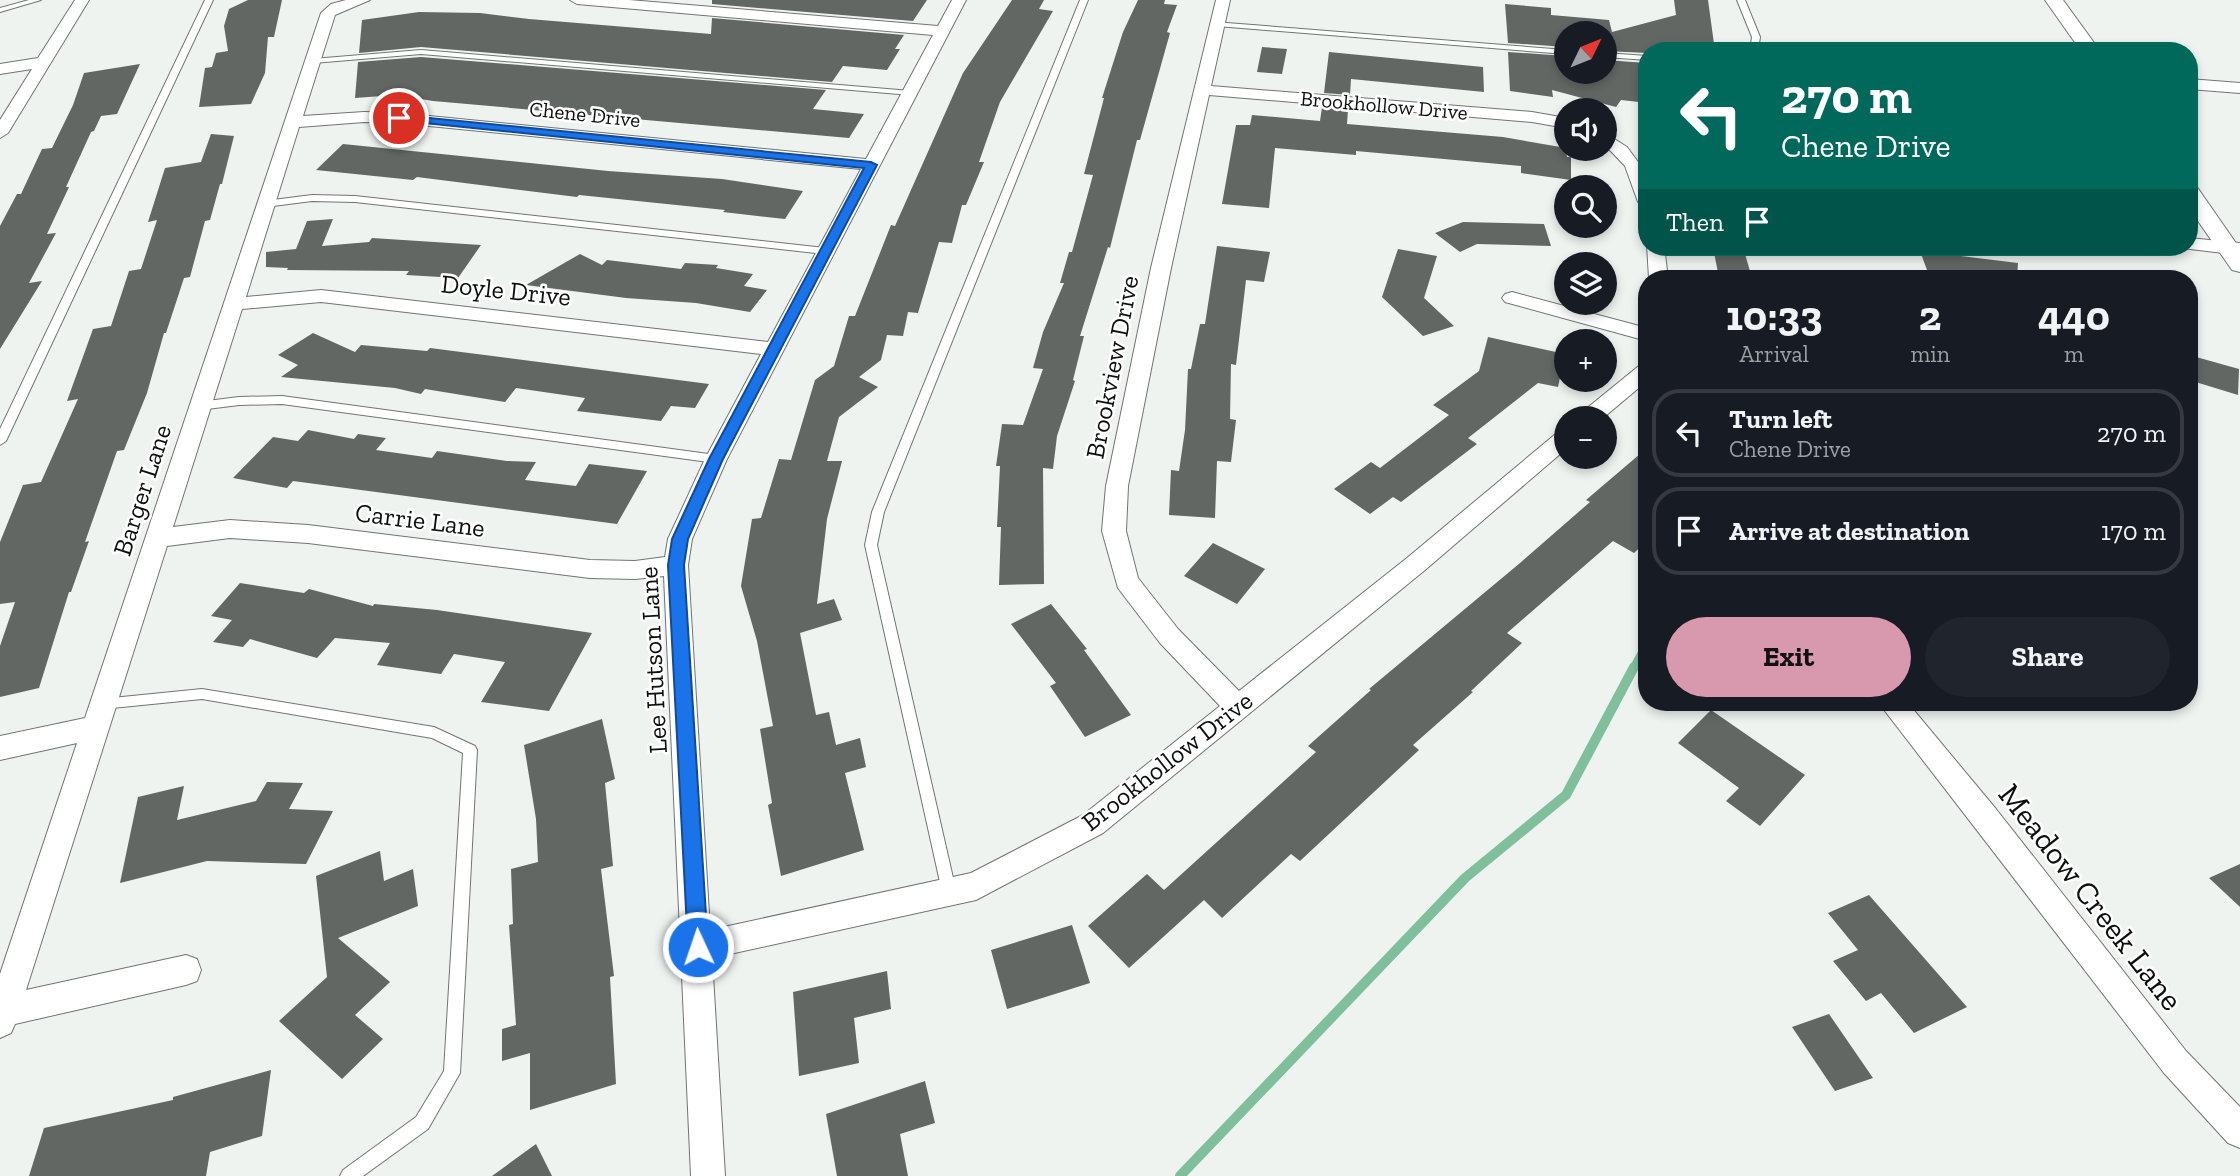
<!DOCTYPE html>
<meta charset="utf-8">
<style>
body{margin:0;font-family:"Zilla Slab",serif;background:#20242c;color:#f1f3f6;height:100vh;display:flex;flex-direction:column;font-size:26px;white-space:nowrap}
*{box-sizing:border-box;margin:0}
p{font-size:23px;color:#9ea1a6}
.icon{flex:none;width:38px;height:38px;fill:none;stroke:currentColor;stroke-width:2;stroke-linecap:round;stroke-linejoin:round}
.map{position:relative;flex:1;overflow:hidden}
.details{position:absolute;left:1638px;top:270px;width:560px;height:441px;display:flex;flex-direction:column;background:#171b24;border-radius:28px;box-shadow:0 4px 10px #0003}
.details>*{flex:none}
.top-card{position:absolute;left:1638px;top:42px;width:560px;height:214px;border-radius:28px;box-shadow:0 4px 10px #0003;background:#00695c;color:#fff;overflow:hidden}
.needle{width:46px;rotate:47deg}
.controls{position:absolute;left:1554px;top:21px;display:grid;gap:14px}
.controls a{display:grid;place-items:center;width:63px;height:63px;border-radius:50%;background:#171b24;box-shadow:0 4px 10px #0003;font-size:35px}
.pin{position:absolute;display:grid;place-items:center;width:60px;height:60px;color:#fff;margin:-30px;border:4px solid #fff;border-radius:50%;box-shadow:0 2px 7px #0007}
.me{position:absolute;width:77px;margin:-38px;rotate:357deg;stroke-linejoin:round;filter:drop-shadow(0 0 5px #0008)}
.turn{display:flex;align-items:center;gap:24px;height:147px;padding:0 28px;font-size:32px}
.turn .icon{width:91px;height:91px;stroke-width:2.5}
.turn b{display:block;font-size:49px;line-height:60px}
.then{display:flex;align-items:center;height:66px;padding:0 28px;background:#0003;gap:14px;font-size:26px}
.eta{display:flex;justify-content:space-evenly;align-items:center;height:119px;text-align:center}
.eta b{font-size:42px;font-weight:700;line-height:49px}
.action{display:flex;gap:14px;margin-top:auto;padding:14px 28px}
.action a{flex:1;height:80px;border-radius:42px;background:#d899ae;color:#111;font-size:28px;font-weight:700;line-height:80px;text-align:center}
.action a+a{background:#20242c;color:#f1f3f6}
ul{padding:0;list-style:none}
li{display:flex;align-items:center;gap:21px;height:88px;margin:0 14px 10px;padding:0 14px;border:4px solid #363941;border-radius:28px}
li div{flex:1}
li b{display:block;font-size:26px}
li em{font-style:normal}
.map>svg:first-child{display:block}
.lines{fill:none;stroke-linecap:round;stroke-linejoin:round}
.stream-far1{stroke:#80bf9b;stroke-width:8}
.stream{stroke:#80bf9b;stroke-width:10}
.building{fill:#626764}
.service-casing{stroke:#707572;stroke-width:2}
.minor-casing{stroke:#707572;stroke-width:2}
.tertiary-casing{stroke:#707572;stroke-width:2}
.service{fill:#fff;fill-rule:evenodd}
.minor{fill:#fff;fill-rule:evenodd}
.tertiary{fill:#fff;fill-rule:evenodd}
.route{fill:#1a73e8;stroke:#114b97;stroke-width:2}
.labels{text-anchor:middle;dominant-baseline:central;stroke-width:5;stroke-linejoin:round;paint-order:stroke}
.far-street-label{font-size:21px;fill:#0d0f0e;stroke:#fff}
.street-label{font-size:26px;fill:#0d0f0e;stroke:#fff}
.near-street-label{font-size:32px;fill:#0d0f0e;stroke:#fff}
</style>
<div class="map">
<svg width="2240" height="1176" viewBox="0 0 2240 1176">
<rect width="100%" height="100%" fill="#eef3f0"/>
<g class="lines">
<!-- stream-far1 -->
<path class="stream-far1" d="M1633,669L1647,643"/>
<!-- stream -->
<path class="stream" d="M1180,1176L1465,878L1566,795L1634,667"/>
</g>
<!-- building -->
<g class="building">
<path d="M248,0H282L274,37H268L265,73L251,104L199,107L205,68L212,67L216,53L228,51L224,26L229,9Z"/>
<path d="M712,0H927L913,21L712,4Z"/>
<path d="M1012,0H1044L1039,9L1053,11L1000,102L979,162H984L966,205H962L952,243L939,242L918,313L908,312L903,336L887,335L881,360L859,377L878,387L839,417L827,461H842L827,519L817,604L834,599L842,620L800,633L816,715L829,712L836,745L860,738L866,767L845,773L864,850L781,876L768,805L772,803L760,729L773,726L757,641L741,586L752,519L761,518L779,459L791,460L815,380L834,366L849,316H855L891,225L895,226L963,73Z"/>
<path d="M1138,0H1165L1164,4L1177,5L1167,32L1170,33L1140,140H1137L1110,248L1108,247L1080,336H1084L1073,380L1075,381L1057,436L1053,469L1043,468L1044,584L999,585L1001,527H997L1000,466H996L1002,424L1023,425L1043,369L1033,368L1043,332L1064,283H1060L1069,252H1072L1093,175L1084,174L1104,98H1102L1123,32Z"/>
<path d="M1674,0H1708L1715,51H1647V53L1605,51V33H1566V47L1508,43L1505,4L1551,8V15L1609,20L1612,32L1676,15Z"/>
<path d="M419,12L480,13L529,19L711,34L712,18L904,35L895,49H900L887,70L843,66L832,82L421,47L359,53L362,20Z"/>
<path d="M1262,47L1287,49L1282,74L1257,72Z"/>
<path d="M1329,52L1483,67L1484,92L1351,79L1350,95L1324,93Z"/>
<path d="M1508,52L1566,56V72H1605V60L1647,63V90L1639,102L1621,100L1616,107L1552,90L1553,97L1510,91Z"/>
<path d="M421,57L826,90L813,109L864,114L849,138L433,101L384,93L382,96L355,98L358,62Z"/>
<path d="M140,64L117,114L101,116L94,131L91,132L66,187H69L47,234L56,233L29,283L42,281L0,349V226L17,194H21L42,149L52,148L73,105L84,73Z"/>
<path d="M1322,107L1348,109L1347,124L1503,137L1566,148L1567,157H1571V180L1521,173V166L1356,151V155L1275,148L1269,208L1222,204L1236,125H1250L1252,115L1320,121Z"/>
<path d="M211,134L234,136L222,184H220L210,220L205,221L190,277L184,278L166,333H164L147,393L124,450L117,451L85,542L89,541L71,592H69L39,688L0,697V646L15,602L0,604V542L23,485L41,482L78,399L67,401L93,329L111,326L129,271L141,269L157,220L148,222L165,168L201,162Z"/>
<path d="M343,144L608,171L722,179L803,191L785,219L723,212L725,210L579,195L577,197L417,177L413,180L316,170Z"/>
<path d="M333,219L322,246L369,242L372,238L481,245L458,278L406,275L409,271L287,270L288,268L266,267V252L296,249L307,221Z"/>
<path d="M1463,222L1544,224L1551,246L1477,244L1460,252L1435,233Z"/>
<path d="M1217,246L1270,252L1264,282L1246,280L1236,365L1231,364L1230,419L1236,420L1231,462L1217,461L1215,518L1169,515L1171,470L1179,471L1185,430L1188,369H1191L1200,324H1205Z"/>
<path d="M1713,247H1743L1752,278H1719Z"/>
<path d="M1398,249L1437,256L1424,298L1454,326L1423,336L1382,297Z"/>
<path d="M1920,251L2018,263L2017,278H1930Z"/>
<path d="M580,254L602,265L607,260L681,269L685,263L718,265L716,268L753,274L744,286L767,290L750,312L696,303L626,298L526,285Z"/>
<path d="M313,333L355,352L361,345L427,351L430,348L709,384L695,408L671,406L661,421L577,411L585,398L516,388L505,402L425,389L421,394L395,388L281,377L298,365L278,355Z"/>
<path d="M1488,337L1565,354L1558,387L1538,383L1468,438L1477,444L1401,502L1393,497L1370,514L1334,489L1371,462L1380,468L1449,415L1433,405L1479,371Z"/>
<path d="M2189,355L2239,369L2238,395L2189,380Z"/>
<path d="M308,430L354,439L358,434L386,438L376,450L432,458L437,451L507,461L536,462L525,480L576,486L589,464L647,471L617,524L293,481L287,488L233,478L273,437L298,441Z"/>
<path d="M1647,448V541L1634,553L1613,541L1507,633L1522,643L1471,691L1473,692L1413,745L1419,750L1300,861L1291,854L1222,918L1204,900L1129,968L1088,926L1147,874L1164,890L1316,752L1308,746L1371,690L1369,689L1520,563L1590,502L1586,500Z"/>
<path d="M1213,543L1265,569L1237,604L1184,576Z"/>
<path d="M240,583L304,593L309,589L373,606L374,604L437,610L592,633L549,711L481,702L505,662L454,654L441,674L377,665L390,643L335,638L317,658L250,639L243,647L213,642L232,620L211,616Z"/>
<path d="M1051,604L1087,649L1084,650L1131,715L1085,737L1050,686L1056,683L1011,624Z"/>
<path d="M1711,710L1805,775L1760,826L1726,801L1739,788L1678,743Z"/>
<path d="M602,719L615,779L605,783L613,866L601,869L614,976L610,977L616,1084L530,1110V1053L502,1061V1029L516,1025L509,925L513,924L511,869L538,862L536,819L524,745Z"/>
<path d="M267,782L303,783L289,809L333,811L306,864L207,861L120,883L138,797L184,786L177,820L256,801Z"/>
<path d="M380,851L384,881L413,869L418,906L338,938L390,982L355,1015L383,1039L342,1079L279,1021L327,977L316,876Z"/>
<path d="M2240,864V907L2209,878Z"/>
<path d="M1869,895L1967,1007L1914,1033L1881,993L1866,1001L1833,961L1858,950L1828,913Z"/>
<path d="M1072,925L1090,983L1007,1009L991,950Z"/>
<path d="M887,971L891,1009L854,1018L859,1063L799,1076L793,992Z"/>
<path d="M1829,1014L1873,1078L1835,1091L1792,1027Z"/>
<path d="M271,1070L262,1136L210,1152L206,1176H29L44,1128L173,1100V1097Z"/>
<path d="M925,1081L935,1123L900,1134L908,1176H837L826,1114Z"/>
<path d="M536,1144L552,1176H492Z"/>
</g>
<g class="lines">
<defs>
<g id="service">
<path d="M29,0H41L0,12V8Z"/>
<path d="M205,0H213L6,441L0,445V429Z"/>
<path d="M1080,0H1088L884,512L877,545L956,891L954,896L949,898L944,896L942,891L865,545L872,512Z"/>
<path d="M1737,0H1745L1760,37L1758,51H1750L1752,37Z"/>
<path d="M1214,22L1566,50V54L1217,26H1214Z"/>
<path d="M421,50L911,91L915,93L911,95L421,54L313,63L309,61L313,59Z"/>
<path d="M1605,53L1647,56V60L1605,57Z"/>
<path d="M312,195L355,196L825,248L830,251L825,254L355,202L312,201L265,207L260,204L265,201Z"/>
<path d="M282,396L716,455L722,459L716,463L282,404L239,405L199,410L194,406L199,402L239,397Z"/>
<path d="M202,689L434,727L475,746L477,750L460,1073L428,1129L363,1176H340L343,1170L416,1117L444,1071L463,753L432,738L202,699L102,709L97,708L95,704L97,700L102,699Z"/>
</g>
<g id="minor">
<path d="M75,0H89L8,133L0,138V120L32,69L0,74V64L38,58Z"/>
<path d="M346,0H370L335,15L303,116L364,112L399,113L866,159L933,35L577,4L570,0H629L938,26L952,0H966L727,459L692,539L688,565L710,930L971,873L1083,815L1220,706L1160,643L1118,588L1102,531L1106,486L1151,268L1216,0H1230L1211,86L1532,112L1566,118V128L1532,122L1209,95L1171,268L1128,486L1126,531L1138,578L1178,629L1239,691L1407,558L1558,432L1566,429V449L1425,570L1103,833L976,900L712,958L725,1176H691L664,576L635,579L590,578L308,543L230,538L167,546L26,990L186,955L197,959L201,970L197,981L186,985L15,1024L11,1033L0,1038V974L77,743L0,760V736L85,718L321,13L331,4ZM364,122L399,123L861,169L768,342L321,290L246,297L299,127ZM321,302L761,354L705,459L668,539L665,557L635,561L590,560L308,525L230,520L173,527L242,309Z"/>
<path d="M2189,79L2240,83V93L2189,89Z"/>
<path d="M1605,133L1627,147L1647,174V207L1638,202L1625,166L1605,145Z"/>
<path d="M2189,238L2240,243V255L2182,248L2189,247Z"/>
<path d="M1647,245L1664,247L1668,278H1649Z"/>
<path d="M1512,292L1647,328V341L1505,302L1502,298L1505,294Z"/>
<path d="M1647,363V381L1603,418H1578L1581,413L1640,365Z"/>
<path d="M1878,702H1907L1996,809L2186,1051L2240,1107V1148L2228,1143L2164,1073Z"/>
</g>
<g id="tertiary">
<path d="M2045,0H2063L2100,51H2081Z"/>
<path d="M2189,186L2197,187L2240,249V272L2232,270L2189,208Z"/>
</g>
</defs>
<!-- service casing -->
<use href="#service" class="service-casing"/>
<!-- minor casing -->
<use href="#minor" class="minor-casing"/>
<!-- tertiary casing -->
<use href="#tertiary" class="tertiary-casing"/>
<!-- service -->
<use href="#service" class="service"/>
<!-- minor -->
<use href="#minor" class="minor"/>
<!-- tertiary -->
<use href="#tertiary" class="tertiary"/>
</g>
<!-- route -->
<path class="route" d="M399,115L871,162L877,165L723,459L688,539L684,565L708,947L705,954L698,957L691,954L688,947L668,565L672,539L709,459L864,168L395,120L394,118Z"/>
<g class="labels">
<!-- far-street labels -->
<g class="far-street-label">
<text transform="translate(1384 105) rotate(5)">Brookhollow Drive</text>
<text transform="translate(585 114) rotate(6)">Chene Drive</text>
</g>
<!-- street labels -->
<g class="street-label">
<text transform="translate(506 290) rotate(6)">Doyle Drive</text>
<text transform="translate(1112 367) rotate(-79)">Brookview Drive</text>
<text transform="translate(142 490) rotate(-72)">Barger Lane</text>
<text transform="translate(420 520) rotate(7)">Carrie Lane</text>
<text transform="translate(653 660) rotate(-93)">Lee Hutson Lane</text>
<text transform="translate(1167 761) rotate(-38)">Brookhollow Drive</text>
</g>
<!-- near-street labels -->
<g class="near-street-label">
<text transform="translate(2091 897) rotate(52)">Meadow Creek Lane</text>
</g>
</g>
</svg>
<div class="controls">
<a><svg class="needle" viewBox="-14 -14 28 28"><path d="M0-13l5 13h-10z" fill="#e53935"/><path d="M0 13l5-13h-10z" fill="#9ea1a6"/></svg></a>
<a><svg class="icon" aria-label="sound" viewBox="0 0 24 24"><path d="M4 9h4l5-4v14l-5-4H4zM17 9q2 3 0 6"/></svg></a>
<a><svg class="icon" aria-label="search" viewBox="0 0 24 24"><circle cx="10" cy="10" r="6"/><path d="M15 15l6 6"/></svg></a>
<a><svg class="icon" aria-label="layers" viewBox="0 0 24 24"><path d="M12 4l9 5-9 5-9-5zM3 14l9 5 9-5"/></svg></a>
<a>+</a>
<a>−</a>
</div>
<div class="pin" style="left:399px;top:118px;background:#d93025"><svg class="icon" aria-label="arrive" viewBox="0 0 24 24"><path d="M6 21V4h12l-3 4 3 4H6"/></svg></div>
<svg class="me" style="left:698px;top:947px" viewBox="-20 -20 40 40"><circle r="17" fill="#1a73e8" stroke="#fff" stroke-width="3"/><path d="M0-11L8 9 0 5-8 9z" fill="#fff"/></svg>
<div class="top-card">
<div class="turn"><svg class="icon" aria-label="left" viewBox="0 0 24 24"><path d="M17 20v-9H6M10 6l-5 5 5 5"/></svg><div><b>270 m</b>Chene Drive</div></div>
<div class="then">Then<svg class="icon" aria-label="arrive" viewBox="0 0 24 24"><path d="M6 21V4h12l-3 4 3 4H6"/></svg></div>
</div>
<section class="details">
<div class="eta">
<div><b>10:33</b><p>Arrival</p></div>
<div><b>2</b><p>min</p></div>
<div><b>440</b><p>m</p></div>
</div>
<ul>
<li><svg class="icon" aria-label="left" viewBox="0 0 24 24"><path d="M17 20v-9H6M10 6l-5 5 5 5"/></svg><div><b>Turn left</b><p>Chene Drive</p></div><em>270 m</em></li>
<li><svg class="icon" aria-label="arrive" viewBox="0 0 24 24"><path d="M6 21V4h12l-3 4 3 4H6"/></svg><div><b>Arrive at destination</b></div><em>170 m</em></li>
</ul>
<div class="action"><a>Exit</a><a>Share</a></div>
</section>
</div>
